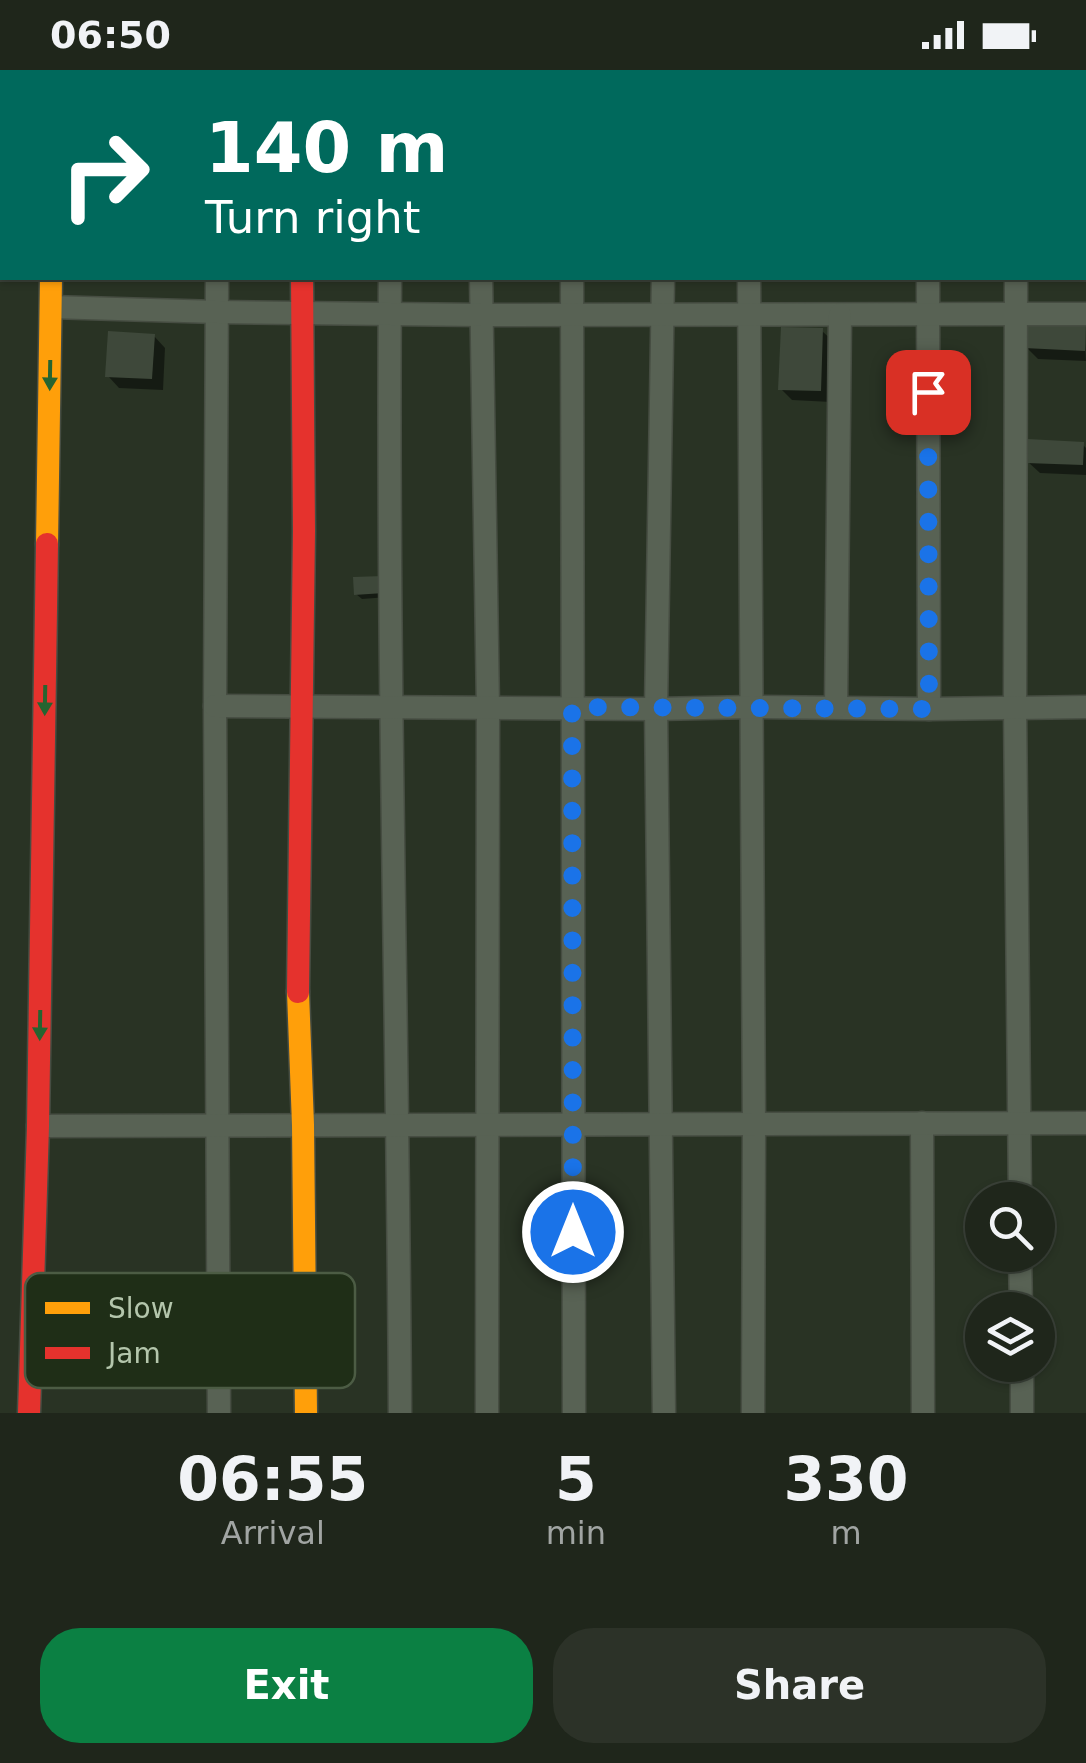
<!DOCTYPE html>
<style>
body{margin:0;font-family:"DejaVu Sans",sans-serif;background:#2c3228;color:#f1f3f6;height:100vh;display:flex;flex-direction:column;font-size:38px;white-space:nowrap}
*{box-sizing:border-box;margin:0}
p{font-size:32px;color:#a1a5a3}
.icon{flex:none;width:55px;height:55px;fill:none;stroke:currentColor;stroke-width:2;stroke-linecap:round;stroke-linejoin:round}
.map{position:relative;height:1343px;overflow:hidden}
.panel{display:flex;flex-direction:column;background:#1f261b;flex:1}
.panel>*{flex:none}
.top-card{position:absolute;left:0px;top:0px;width:1088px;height:210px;box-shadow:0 2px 8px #0004,0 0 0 2px #3c433a;background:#00695c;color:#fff;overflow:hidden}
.tools{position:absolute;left:965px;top:1112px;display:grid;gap:20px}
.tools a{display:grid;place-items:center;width:90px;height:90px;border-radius:50%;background:#1f261b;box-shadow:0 2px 8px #0004,0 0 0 2px #3c433a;font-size:50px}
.pin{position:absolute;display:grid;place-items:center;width:85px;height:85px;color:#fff;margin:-42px;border-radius:20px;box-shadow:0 5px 15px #0006}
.me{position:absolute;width:110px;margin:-55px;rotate:0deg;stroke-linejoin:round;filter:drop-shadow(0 0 8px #0008)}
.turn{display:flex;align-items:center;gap:35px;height:210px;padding:0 40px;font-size:45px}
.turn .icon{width:130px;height:130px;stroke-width:2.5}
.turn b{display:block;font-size:70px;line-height:85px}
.eta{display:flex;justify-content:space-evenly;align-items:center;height:170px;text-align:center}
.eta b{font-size:60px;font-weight:700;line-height:70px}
.action{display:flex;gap:20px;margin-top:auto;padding:20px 40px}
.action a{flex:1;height:115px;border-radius:40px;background:#0b8043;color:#fff;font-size:40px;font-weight:700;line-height:115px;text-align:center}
.action a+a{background:#2c3228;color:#f1f3f6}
.status{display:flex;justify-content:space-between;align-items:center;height:70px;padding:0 50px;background:#1f261b;direction:ltr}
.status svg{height:28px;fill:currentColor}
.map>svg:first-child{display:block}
.shadow{fill:#0007}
.building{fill:#3e483a}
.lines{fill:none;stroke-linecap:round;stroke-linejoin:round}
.street-casing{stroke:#464d42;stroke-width:25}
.slow-casing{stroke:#464d42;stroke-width:25}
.jam-casing{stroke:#464d42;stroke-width:25}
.street{stroke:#586254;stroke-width:22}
.slow{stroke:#ff9f0a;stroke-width:22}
.jam{stroke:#e5322d;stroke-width:22}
.oneway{fill:#266430}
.route{stroke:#1a73e8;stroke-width:18;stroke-dasharray:0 32.4}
.key{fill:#1f2e17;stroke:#4c5c44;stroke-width:2.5}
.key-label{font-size:28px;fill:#b4c6ac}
</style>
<div class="status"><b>06:50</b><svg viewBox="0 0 49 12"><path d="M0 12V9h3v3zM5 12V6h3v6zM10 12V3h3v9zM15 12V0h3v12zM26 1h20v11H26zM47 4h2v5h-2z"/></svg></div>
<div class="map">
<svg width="1086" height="1343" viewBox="0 0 1086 1343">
<rect width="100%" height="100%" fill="#293324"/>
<!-- shadow -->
<g class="shadow">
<path d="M1084,256L1086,291L1038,289L1026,277Z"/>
<path d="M822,261L834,272L831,332L792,330L781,319Z"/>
<path d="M154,266L165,278L163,320L119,318L108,306Z"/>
<path d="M1083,375L1086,378V405L1040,403L1028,392Z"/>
<path d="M382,508L388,527L362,529L356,524Z"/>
</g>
<!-- building -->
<g class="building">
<path d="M1025,251L1086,253L1085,281L1024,278Z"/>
<path d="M781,257L823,258L821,321L778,320Z"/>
<path d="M108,261L155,264L152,309L105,307Z"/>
<path d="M1027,369L1084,372L1083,395L1026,393Z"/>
<path d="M383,506L384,523L354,525L353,507Z"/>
</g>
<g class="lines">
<defs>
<g id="street">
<path d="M216,0V2"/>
<path d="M479,0V2"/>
<path d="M571,0V2"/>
<path d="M662,0V2"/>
<path d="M928,0V2"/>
<path d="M303,2V0"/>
<path d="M390,2V0"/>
<path d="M751,2V0"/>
<path d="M1019,2V0"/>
<path d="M217,208L215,636L219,1343"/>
<path d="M390,208C387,586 398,964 400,1343"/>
<path d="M481,208L488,638L487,1343"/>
<path d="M572,208L574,1343"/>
<path d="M663,208L656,639L664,1343"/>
<path d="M749,208L754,1054L753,1343"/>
<path d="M928,208L929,639"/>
<path d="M1016,208L1015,638L1020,1130"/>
<path d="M51,237L217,242L481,245L1086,244"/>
<path d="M215,636L656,639L752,637L929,639L1086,637"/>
<path d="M836,637L840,245"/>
<path d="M922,1053L923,1343"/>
<path d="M38,1056L1086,1053"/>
<path d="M1020,1185L1021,1240"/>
<path d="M1022,1295V1343"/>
</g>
<g id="slow">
<path d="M47,474L51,208"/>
<path d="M298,922L303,1055L306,1343"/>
</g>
<g id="jam">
<path d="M51,0V2"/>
<path d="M298,922L304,461L302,208"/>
<path d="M29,1343L38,1056L47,474"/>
</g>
</defs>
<!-- street casing -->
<use href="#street" class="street-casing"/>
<!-- slow casing -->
<use href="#slow" class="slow-casing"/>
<!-- jam casing -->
<use href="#jam" class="jam-casing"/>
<!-- street -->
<use href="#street" class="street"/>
<!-- slow -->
<use href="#slow" class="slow"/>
<!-- jam -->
<use href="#jam" class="jam"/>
</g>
<!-- one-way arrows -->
<defs><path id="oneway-solid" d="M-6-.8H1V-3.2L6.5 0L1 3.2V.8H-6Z" transform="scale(2.5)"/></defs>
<g class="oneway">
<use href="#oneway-solid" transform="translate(50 305) rotate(91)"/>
<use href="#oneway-solid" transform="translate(45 630) rotate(91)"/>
<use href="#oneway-solid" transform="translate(40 955) rotate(91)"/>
</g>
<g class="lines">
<!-- route -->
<path class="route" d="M573,1162L572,637L929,639L928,322"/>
</g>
<!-- legend -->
<rect x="25" y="1203" width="330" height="115" rx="15" class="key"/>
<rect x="45" y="1232" width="45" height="12" fill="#ff9f0a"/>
<rect x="45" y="1277" width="45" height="12" fill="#e5322d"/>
<g class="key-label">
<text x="108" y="1248">Slow</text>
<text x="108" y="1293">Jam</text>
</g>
</svg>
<div class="tools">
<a><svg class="icon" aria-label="search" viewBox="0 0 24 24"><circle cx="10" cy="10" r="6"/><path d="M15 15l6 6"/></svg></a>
<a><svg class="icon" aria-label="layers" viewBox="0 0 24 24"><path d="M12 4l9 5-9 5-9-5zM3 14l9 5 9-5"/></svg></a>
</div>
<div class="pin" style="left:928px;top:322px;background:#d93025"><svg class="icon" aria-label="arrive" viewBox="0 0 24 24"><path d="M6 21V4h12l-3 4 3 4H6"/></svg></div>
<svg class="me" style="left:573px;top:1162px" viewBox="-20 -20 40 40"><circle r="17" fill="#1a73e8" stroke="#fff" stroke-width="3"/><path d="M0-11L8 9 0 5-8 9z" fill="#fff"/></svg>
<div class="top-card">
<div class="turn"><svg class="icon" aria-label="right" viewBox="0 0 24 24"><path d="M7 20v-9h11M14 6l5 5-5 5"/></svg><div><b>140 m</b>Turn right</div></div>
</div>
</div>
<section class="panel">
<div class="eta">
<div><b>06:55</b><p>Arrival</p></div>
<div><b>5</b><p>min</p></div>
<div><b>330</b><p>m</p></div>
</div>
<div class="action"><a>Exit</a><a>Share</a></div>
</section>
